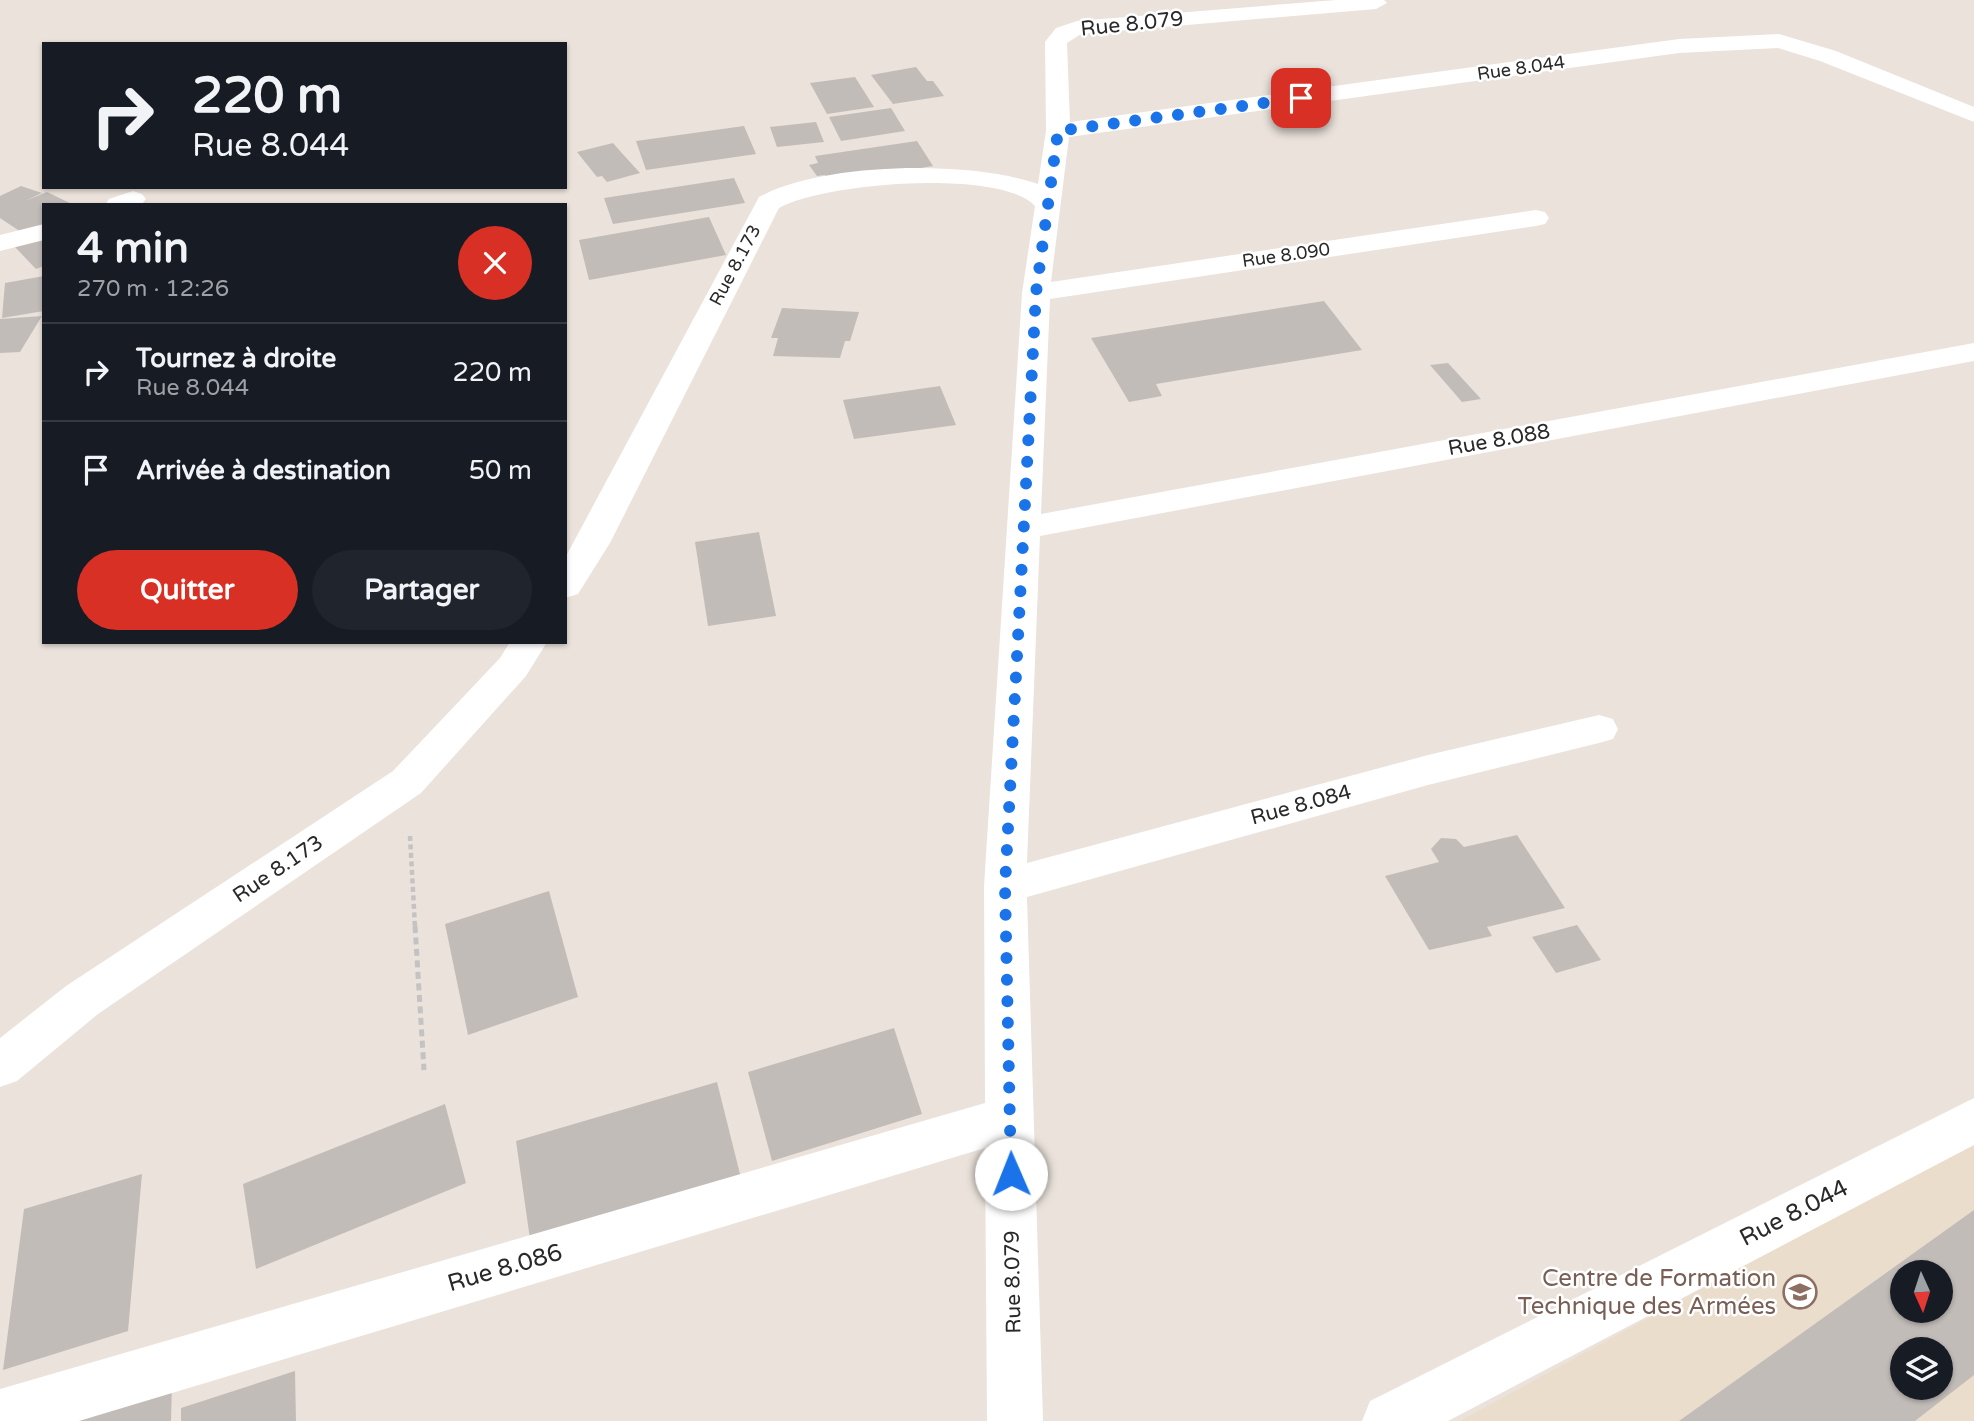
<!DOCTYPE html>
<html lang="fr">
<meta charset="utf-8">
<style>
body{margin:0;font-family:"Varela Round",sans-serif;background:#20242c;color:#f1f3f6;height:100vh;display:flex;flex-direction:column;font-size:26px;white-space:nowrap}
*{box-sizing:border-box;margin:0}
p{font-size:23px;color:#9ea1a6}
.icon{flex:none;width:38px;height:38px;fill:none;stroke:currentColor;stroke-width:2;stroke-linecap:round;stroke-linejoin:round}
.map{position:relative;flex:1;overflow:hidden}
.details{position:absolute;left:42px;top:203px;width:525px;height:441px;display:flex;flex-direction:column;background:#171b24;border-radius:0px;box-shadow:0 2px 5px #0004}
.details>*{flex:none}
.banner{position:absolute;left:42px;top:42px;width:525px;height:147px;border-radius:0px;box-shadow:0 2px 5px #0004;background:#171b24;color:#f1f3f6;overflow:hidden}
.needle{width:46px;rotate:177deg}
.tools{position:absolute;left:1890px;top:1260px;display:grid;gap:14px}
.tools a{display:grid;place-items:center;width:63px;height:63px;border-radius:50%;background:#171b24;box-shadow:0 2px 5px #0004;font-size:35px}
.pin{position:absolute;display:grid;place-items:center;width:60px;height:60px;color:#fff;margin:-30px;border-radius:14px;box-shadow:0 4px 10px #0006}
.me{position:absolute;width:77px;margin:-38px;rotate:359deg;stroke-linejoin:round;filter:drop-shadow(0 0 5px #0008)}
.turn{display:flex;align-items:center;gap:24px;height:147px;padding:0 35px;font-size:32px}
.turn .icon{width:91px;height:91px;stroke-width:2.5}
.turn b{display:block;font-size:49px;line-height:60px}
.round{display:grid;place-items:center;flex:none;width:74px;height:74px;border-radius:37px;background:#20242c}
.head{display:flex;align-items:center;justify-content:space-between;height:119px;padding:0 35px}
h1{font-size:42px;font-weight:700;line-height:52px}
.button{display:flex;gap:14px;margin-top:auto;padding:14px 35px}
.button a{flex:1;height:80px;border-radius:42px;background:#d93025;color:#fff;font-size:28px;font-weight:700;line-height:80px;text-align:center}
.button a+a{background:#20242c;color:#f1f3f6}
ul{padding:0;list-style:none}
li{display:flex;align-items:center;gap:21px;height:98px;padding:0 35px;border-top:2px solid #363941}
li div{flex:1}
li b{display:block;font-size:26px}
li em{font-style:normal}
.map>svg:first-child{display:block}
.education{fill:#ebddcc;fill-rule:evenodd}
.building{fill:#c2bcb8;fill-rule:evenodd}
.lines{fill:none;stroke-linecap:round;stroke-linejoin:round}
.path-far1{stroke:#c3c3c3;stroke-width:4.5;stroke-dasharray:5 3.5;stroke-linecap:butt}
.path{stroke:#c3c3c3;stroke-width:5;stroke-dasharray:7 4.5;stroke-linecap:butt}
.minor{fill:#fff;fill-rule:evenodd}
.route{stroke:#1a73e8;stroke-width:12;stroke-dasharray:0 21.6}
.labels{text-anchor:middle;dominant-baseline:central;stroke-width:5;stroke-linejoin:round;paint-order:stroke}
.far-street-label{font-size:18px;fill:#292929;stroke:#fff}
.street-label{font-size:21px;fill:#292929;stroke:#fff}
.near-street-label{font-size:24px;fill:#292929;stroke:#fff}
.near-education-label{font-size:24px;fill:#785e54;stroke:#fff;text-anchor:end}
</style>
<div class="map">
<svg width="1974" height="1421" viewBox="0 0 1974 1421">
<rect width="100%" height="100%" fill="#eae2db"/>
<!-- education -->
<path class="education" d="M1974,1140V1421H1460ZM1902,1272H1941V1311H1902ZM1902,1349H1941V1388H1902Z"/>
<!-- building -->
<g class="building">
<path d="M916,67L927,81H933L944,96L893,104L871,75Z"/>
<path d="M855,77L874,107L827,114L810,83Z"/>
<path d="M891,108L905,131L841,141L829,117Z"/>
<path d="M816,122L824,142L777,147L770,127Z"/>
<path d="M744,126L756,154L646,170L636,141Z"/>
<path d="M917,141L933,166L829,183L825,175L817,176L809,165L818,163L815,156Z"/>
<path d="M613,143L620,151L640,173L607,182L602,176L597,177L577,152Z"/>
<path d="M734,178L745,203L613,224L604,198Z"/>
<path d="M21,186L42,193L25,201L47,192L74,205H44V224L21,232L0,218V196Z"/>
<path d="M709,217L726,255L589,280L579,240Z"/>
<path d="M44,236V266L36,269L14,246Z"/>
<path d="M44,276V311L2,318L5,283Z"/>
<path d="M1324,301L1362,350L1156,384L1162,396L1129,402L1091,338Z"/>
<path d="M782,308L859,312L850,341H845L840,358L773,356L778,338H771Z"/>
<path d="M42,316L20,352L0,353V319Z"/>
<path d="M1448,363L1481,399L1462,402L1430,365Z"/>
<path d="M940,386L956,425L854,439L843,400Z"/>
<path d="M759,532L776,616L708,626L695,542Z"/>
<path d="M1517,835L1565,908L1487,927L1492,936L1429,950L1385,876L1439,862L1431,849L1441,838L1456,839L1464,847Z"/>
<path d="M549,891L578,997L468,1035L445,924Z"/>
<path d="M1577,925L1601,960L1556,973L1532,937Z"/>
<path d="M894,1028L922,1114L772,1161L748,1072Z"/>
<path d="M717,1082L742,1182L531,1246L516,1141Z"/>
<path d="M445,1104L466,1183L256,1269L243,1184Z"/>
<path d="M142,1174L128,1331L3,1370L24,1209Z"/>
<path d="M1974,1210V1375L1915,1421H1679ZM1902,1272H1941V1311H1902ZM1902,1349H1941V1388H1902Z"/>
<path d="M295,1371L296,1421H181V1408Z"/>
<path d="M172,1382L171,1421H45Z"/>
</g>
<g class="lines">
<!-- path-far1 -->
<path class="path-far1" d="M410,836L415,927"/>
<!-- path -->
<path class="path" d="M415,926L424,1070"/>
<!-- minor -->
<g class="minor">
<path d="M1336,0H1384L1387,3L1376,9L1081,34L1067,43L1070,122L1679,39L1779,34L1836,51L1974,107V122L1820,61L1778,48L1679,53L1069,137L1051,282L1536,210L1545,212L1549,218L1545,224L1536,226L1050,299L1041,514L1974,343V361L1040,536L1027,863L1428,755L1599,715L1613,719L1618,729L1613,739L1599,743L1428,785L1027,897L1043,1421H987L985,1148L79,1421H0V1389L985,1103L984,886L1022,293L1035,206C1000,168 822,183 779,208L610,543L578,594L565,598V558L759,197C823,162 970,160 1038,184L1046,131L1045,42L1056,28L1077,21Z"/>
<path d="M133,191L142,194L146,199L142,204L105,205L109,199Z"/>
<path d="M44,224V240L0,251V235Z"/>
<path d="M510,642H547L526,676L421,793L98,1014L17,1081L0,1087V1038L66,986L393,771L500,658Z"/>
<path d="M1974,1098V1145L1448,1421H1362L1370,1401Z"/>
</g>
</g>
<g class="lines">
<!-- route -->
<path class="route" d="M1011,1174L1005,886L1036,293L1058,131L1301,98"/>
</g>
<!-- icons -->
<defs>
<symbol id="school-ring" viewBox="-11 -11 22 22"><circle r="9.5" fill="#fff" stroke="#8d6e63" stroke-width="1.5"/><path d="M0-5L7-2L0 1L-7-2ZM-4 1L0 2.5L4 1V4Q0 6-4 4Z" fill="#8d6e63"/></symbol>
</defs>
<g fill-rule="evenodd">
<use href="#school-ring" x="1781" y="1273" width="38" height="38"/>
</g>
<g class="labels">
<!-- far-street labels -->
<g class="far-street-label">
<text transform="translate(1521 68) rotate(-8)">Rue 8.044</text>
<text transform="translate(1286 255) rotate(-8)">Rue 8.090</text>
<text transform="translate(735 265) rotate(-62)">Rue 8.173</text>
</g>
<!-- street labels -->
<g class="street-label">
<text transform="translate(1132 24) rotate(-6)">Rue 8.079</text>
<text transform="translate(1499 440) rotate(-10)">Rue 8.088</text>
<text transform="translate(1301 805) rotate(-15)">Rue 8.084</text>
<text transform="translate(278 869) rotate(-34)">Rue 8.173</text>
<text transform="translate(1013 1282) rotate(-91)">Rue 8.079</text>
</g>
<!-- near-street labels -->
<g class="near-street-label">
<text transform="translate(1794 1213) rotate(-27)">Rue 8.044</text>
<text transform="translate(505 1268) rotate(-16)">Rue 8.086</text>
</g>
<!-- near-education labels -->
<g class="near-education-label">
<text x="1776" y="1278">Centre de Formation<tspan x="1776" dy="28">Technique des Armées</tspan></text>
</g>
</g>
</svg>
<div class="tools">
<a><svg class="needle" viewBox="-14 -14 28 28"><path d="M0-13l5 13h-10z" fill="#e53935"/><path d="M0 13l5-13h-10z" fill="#9ea1a6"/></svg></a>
<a><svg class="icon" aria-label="layers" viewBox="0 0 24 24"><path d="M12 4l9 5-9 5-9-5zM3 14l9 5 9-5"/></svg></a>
</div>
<div class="pin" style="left:1301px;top:98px;background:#d93025"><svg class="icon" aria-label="arrive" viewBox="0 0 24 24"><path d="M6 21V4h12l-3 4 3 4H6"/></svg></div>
<svg class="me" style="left:1011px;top:1174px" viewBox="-20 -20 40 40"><circle r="19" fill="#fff"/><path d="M0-13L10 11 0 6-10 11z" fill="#1a73e8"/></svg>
<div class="banner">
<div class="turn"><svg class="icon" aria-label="right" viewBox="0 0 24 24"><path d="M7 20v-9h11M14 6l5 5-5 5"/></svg><div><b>220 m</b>Rue 8.044</div></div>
</div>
<section class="details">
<div class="head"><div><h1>4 min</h1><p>270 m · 12:26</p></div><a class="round" style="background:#d93025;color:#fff"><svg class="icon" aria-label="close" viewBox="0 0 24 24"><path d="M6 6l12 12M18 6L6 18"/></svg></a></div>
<ul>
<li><svg class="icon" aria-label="right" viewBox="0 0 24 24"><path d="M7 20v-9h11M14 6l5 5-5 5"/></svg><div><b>Tournez à droite</b><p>Rue 8.044</p></div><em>220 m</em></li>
<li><svg class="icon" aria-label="arrive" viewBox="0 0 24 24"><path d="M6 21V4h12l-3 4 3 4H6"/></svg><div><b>Arrivée à destination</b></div><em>50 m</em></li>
</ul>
<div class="button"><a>Quitter</a><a>Partager</a></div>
</section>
</div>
